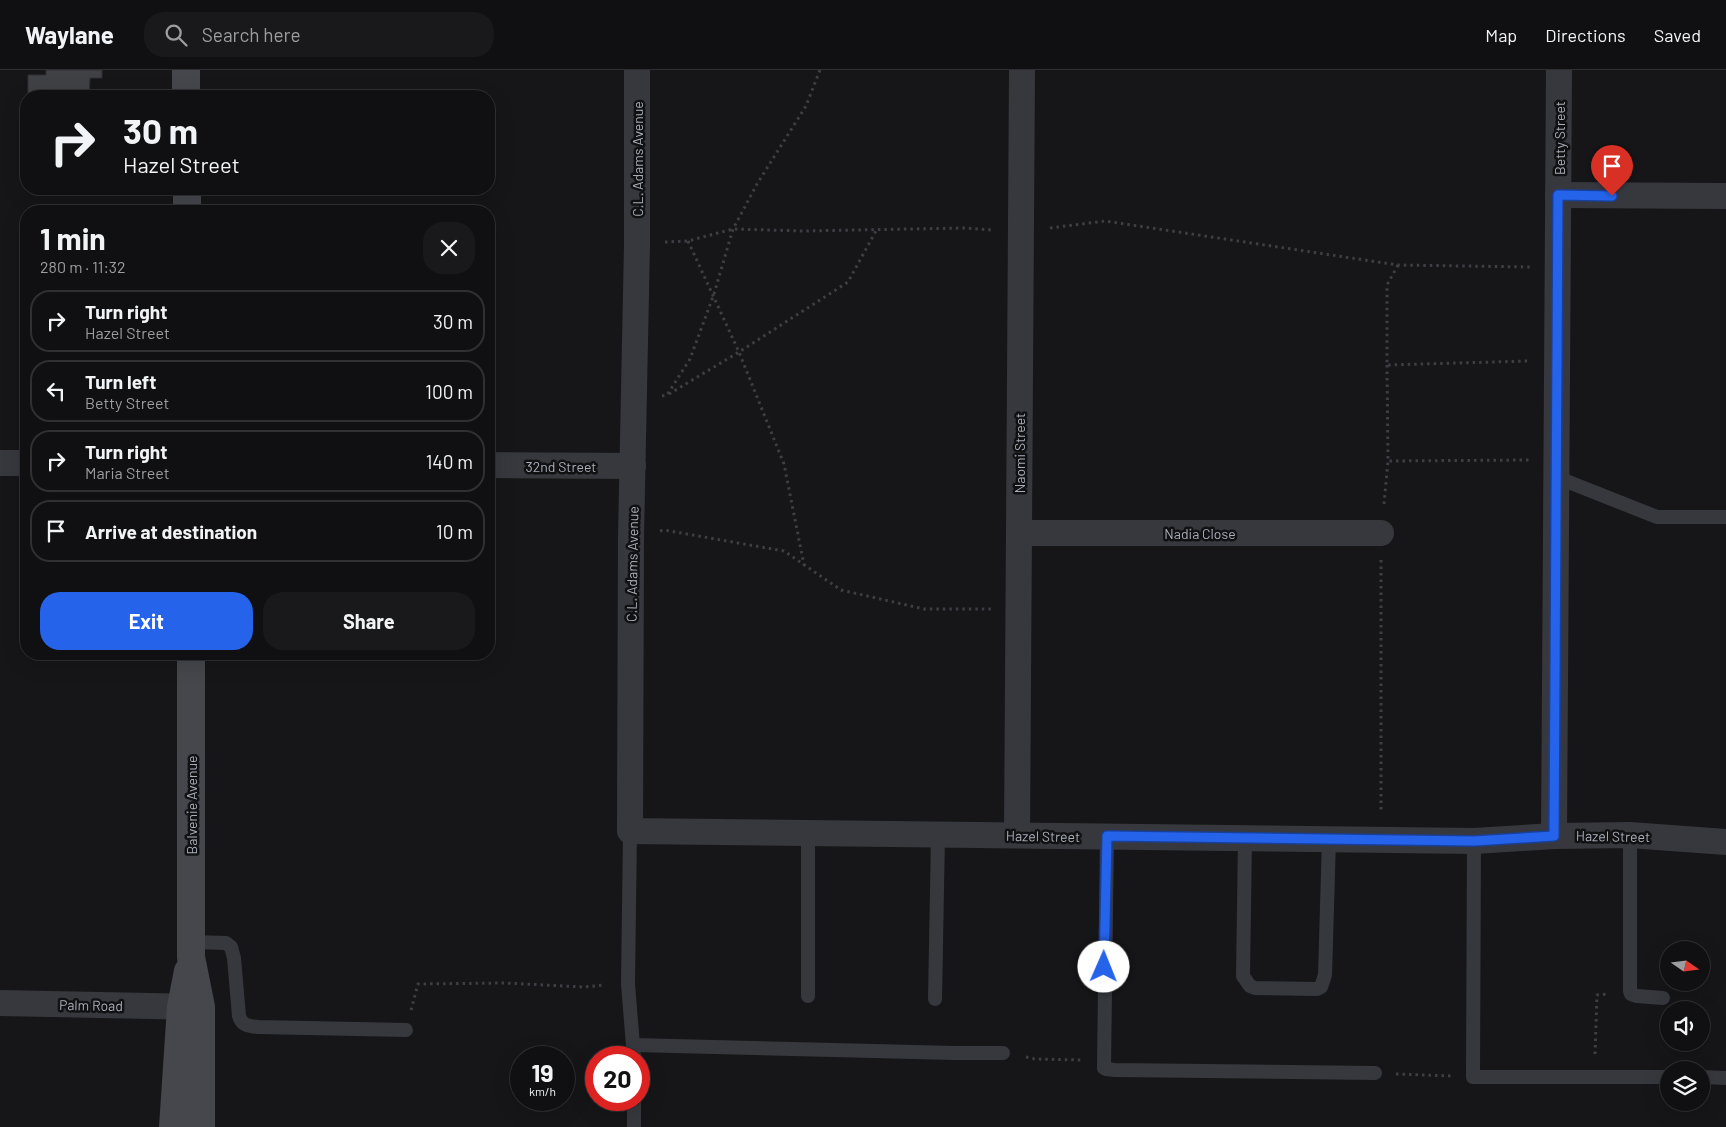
<!DOCTYPE html>
<meta charset="utf-8">
<style>
body{margin:0;font-family:Barlow,sans-serif;background:#19191b;color:#f1f3f6;height:100vh;display:flex;flex-direction:column;font-size:19px;white-space:nowrap}
*{box-sizing:border-box;margin:0}
p{font-size:16px;color:#9c9d9f}
.icon{flex:none;width:28px;height:28px;fill:none;stroke:currentColor;stroke-width:2;stroke-linecap:round;stroke-linejoin:round}
.map{position:relative;flex:1;overflow:hidden}
.panel{position:absolute;left:20px;top:135px;width:475px;height:455px;display:flex;flex-direction:column;background:#101012;border-radius:20px;box-shadow:0 5px 20px #0002,0 0 0 1px #303032}
.panel>*{flex:none}
.guide{position:absolute;left:20px;top:20px;width:475px;height:105px;border-radius:20px;box-shadow:0 5px 20px #0002,0 0 0 1px #303032;background:#101012;color:#f1f3f6;overflow:hidden}
.needle{width:32px;rotate:104deg}
.buttons{position:absolute;left:1660px;top:871px;display:grid;gap:10px}
.buttons a{display:grid;place-items:center;width:50px;height:50px;border-radius:50%;background:#101012;box-shadow:0 5px 20px #0002,0 0 0 1px #303032;font-size:25px}
.speed{position:absolute;left:510px;top:976px;display:flex;gap:10px;font-size:25px;font-weight:700;text-align:center}
.speed>*{display:grid;place-content:center;width:65px;height:65px;border-radius:50%;background:#101012;box-shadow:0 5px 20px #0002,0 0 0 1px #303032;line-height:1}
.speed small{font-size:12px;font-weight:400}
.speed .limit{border:8px solid #d22;background:#fff;color:#111}
.pin{position:absolute;display:grid;place-items:center;width:42px;height:42px;color:#fff;margin:-51px -21px;border-radius:50% 50% 50% 0;rotate:-45deg;box-shadow:0 0 5px #0007}
.pin .icon{rotate:45deg}
.me{position:absolute;width:55px;margin:-28px;rotate:1deg;stroke-linejoin:round;filter:drop-shadow(0 0 4px #0008)}
.turn{display:flex;align-items:center;gap:18px;height:105px;padding:0 20px;font-size:22px}
.turn .icon{width:65px;height:65px;stroke-width:2.5}
.turn b{display:block;font-size:35px;line-height:42px}
.round{display:grid;place-items:center;flex:none;width:52px;height:52px;border-radius:20px;background:#19191b}
.overview{display:flex;align-items:center;justify-content:space-between;height:85px;padding:0 20px}
h1{font-size:30px;font-weight:700;line-height:38px}
.cta{display:flex;gap:10px;margin-top:auto;padding:10px 20px}
.cta a{flex:1;height:58px;border-radius:20px;background:#2563eb;color:#fff;font-size:20px;font-weight:700;line-height:58px;text-align:center}
.cta a+a{background:#19191b;color:#f1f3f6}
ul{padding:0;list-style:none}
li{display:flex;align-items:center;gap:15px;height:62px;margin:0 10px 8px;padding:0 10px;border:2px solid #303032;border-radius:20px}
li div{flex:1}
li b{display:block;font-size:19px}
li em{font-style:normal}
header{display:flex;align-items:center;gap:30px;box-sizing:border-box;height:70px;padding:0 25px;background:#101012;border-bottom:1px solid #303032}
header strong{font-size:24px}
nav{display:flex;gap:28px;margin-inline-start:auto;font-size:18px}
.search{width:350px;height:45px;background:#19191b;display:flex;align-items:center;gap:12px;box-sizing:border-box;padding:0 18px;border-radius:20px;color:#9c9d9f;font-size:19px}
.map>svg:first-child{display:block}
.building{fill:#404145;stroke:#303034}
.lines{fill:none;stroke-linecap:round;stroke-linejoin:round}
.path{stroke:#3d3f44;stroke-width:3;stroke-dasharray:2.5 4;stroke-linecap:butt}
.lane{stroke:#37383d;stroke-width:14}
.street{stroke:#37383d;stroke-width:26}
.secondary{stroke:#45474d;stroke-width:28}
.route-casing{stroke:#184099;stroke-width:12}
.route{stroke:#2563eb;stroke-width:9}
.labels{text-anchor:middle;dominant-baseline:central;stroke-width:5;stroke-linejoin:round;paint-order:stroke}
.street-label{font-size:14px;fill:#a8adb8;stroke:#111113}
</style>
<header>
<strong>Waylane</strong>
<div class="search"><svg class="icon" aria-label="search" viewBox="0 0 24 24"><circle cx="10" cy="10" r="6"/><path d="M15 15l6 6"/></svg>Search here</div>
<nav><a>Map</a><a>Directions</a><a>Saved</a></nav>
</header>
<div class="map">
<svg width="1726" height="1057" viewBox="0 0 1726 1057">
<rect width="100%" height="100%" fill="#161618"/>
<!-- building -->
<path class="building" d="M46,0H102V8H90L89,26H28V5H46Z"/>
<g class="lines">
<!-- path -->
<g class="path">
<path d="M1050,158L1105,151L1398,195L1530,197"/>
<path d="M688,171L739,282L784,394L804,495"/>
<path d="M665,172L688,171L733,159L803,161L964,158L992,160"/>
<path d="M1398,195L1387,215V295L1528,291"/>
<path d="M1387,295L1388,391L1529,390"/>
<path d="M669,324L739,282L848,212L877,159"/>
<path d="M662,326L667,325L690,289L714,224L733,159L757,114L806,36L820,0"/>
<path d="M1384,434L1388,391"/>
<path d="M660,461L664,460L784,481L841,520L924,539H991"/>
<path d="M1381,490V742"/>
<path d="M411,940L418,914L505,913L583,917L605,915"/>
<path d="M1595,984L1597,925L1609,924"/>
<path d="M1026,987L1035,989L1082,990"/>
<path d="M1396,1004L1452,1006"/>
</g>
<!-- lane -->
<g class="lane">
<path d="M1556,407L1657,447H1726"/>
<path d="M630,761L628,914L634,988"/>
<path d="M1630,765V921L1631,924L1637,926L1663,928"/>
<path d="M1107,766L1104,998L1106,999L1115,1000L1375,1003"/>
<path d="M1245,768L1243,906L1250,916L1255,918L1317,919L1321,917L1325,905L1329,769"/>
<path d="M1474,771L1473,1007H1669"/>
<path d="M191,872L226,873L231,877L234,888L239,946C242,956 249,956 258,957L406,960"/>
<path d="M808,926V763"/>
<path d="M935,929L938,764"/>
<path d="M634,975L955,983H1003"/>
<path d="M1701,1007L1726,1008"/>
<path d="M634,1057V1030"/>
</g>
<!-- street -->
<g class="street">
<path d="M637,0V174L631,467L630,761L1474,771L1554,766L1630,765L1726,772"/>
<path d="M1558,125L1726,126"/>
<path d="M0,393H26"/>
<path d="M489,395L633,396"/>
<path d="M1019,463H1381"/>
<path d="M1017,765L1022,0"/>
<path d="M1554,766L1559,0"/>
<path d="M0,933L201,937"/>
</g>
<!-- secondary -->
<g class="secondary">
<path d="M186,0V26"/>
<path d="M187,119V141"/>
<path d="M191,584V887L201,937V1057"/>
<path d="M173,1057L181,937L188,901"/>
</g>
</g>
<g class="lines">
<defs>
<path id="route" d="M1104,897L1107,766L1474,771L1554,766L1558,125L1612,126"/>
</defs>
<!-- route casing -->
<use href="#route" class="route-casing"/>
<!-- route -->
<use href="#route" class="route"/>
</g>
<g class="labels">
<!-- street labels -->
<g class="street-label">
<text transform="translate(1559 68) rotate(-90)">Betty Street</text>
<text transform="translate(637 89) rotate(-90)">C.L. Adams Avenue</text>
<text transform="translate(1019 383) rotate(-90)">Naomi Street</text>
<text x="561" y="396">32nd Street</text>
<text x="1200" y="463">Nadia Close</text>
<text transform="translate(632 494) rotate(-89)">C.L. Adams Avenue</text>
<text transform="translate(191 735) rotate(-90)">Balvenie Avenue</text>
<text transform="translate(1043 766) rotate(1)">Hazel Street</text>
<text transform="translate(1613 766) rotate(1)">Hazel Street</text>
<text transform="translate(91 935) rotate(1)">Palm Road</text>
</g>
</g>
</svg>
<div class="buttons">
<a><svg class="needle" viewBox="-14 -14 28 28"><path d="M0-13l5 13h-10z" fill="#e53935"/><path d="M0 13l5-13h-10z" fill="#9c9d9f"/></svg></a>
<a><svg class="icon" aria-label="sound" viewBox="0 0 24 24"><path d="M4 9h4l5-4v14l-5-4H4zM17 9q2 3 0 6"/></svg></a>
<a><svg class="icon" aria-label="layers" viewBox="0 0 24 24"><path d="M12 4l9 5-9 5-9-5zM3 14l9 5 9-5"/></svg></a>
</div>
<div class="speed"><div>19<small>km/h</small></div><div class="limit">20</div></div>
<div class="pin" style="left:1612px;top:126px;background:#d93025"><svg class="icon" aria-label="arrive" viewBox="0 0 24 24"><path d="M6 21V4h12l-3 4 3 4H6"/></svg></div>
<svg class="me" style="left:1104px;top:897px" viewBox="-20 -20 40 40"><circle r="19" fill="#fff"/><path d="M0-13L10 11 0 6-10 11z" fill="#2563eb"/></svg>
<div class="guide">
<div class="turn"><svg class="icon" aria-label="right" viewBox="0 0 24 24"><path d="M7 20v-9h11M14 6l5 5-5 5"/></svg><div><b>30 m</b>Hazel Street</div></div>
</div>
<section class="panel">
<div class="overview"><div><h1>1 min</h1><p>280 m · 11:32</p></div><a class="round"><svg class="icon" aria-label="close" viewBox="0 0 24 24"><path d="M6 6l12 12M18 6L6 18"/></svg></a></div>
<ul>
<li><svg class="icon" aria-label="right" viewBox="0 0 24 24"><path d="M7 20v-9h11M14 6l5 5-5 5"/></svg><div><b>Turn right</b><p>Hazel Street</p></div><em>30 m</em></li>
<li><svg class="icon" aria-label="left" viewBox="0 0 24 24"><path d="M17 20v-9H6M10 6l-5 5 5 5"/></svg><div><b>Turn left</b><p>Betty Street</p></div><em>100 m</em></li>
<li><svg class="icon" aria-label="right" viewBox="0 0 24 24"><path d="M7 20v-9h11M14 6l5 5-5 5"/></svg><div><b>Turn right</b><p>Maria Street</p></div><em>140 m</em></li>
<li><svg class="icon" aria-label="arrive" viewBox="0 0 24 24"><path d="M6 21V4h12l-3 4 3 4H6"/></svg><div><b>Arrive at destination</b></div><em>10 m</em></li>
</ul>
<div class="cta"><a>Exit</a><a>Share</a></div>
</section>
</div>
